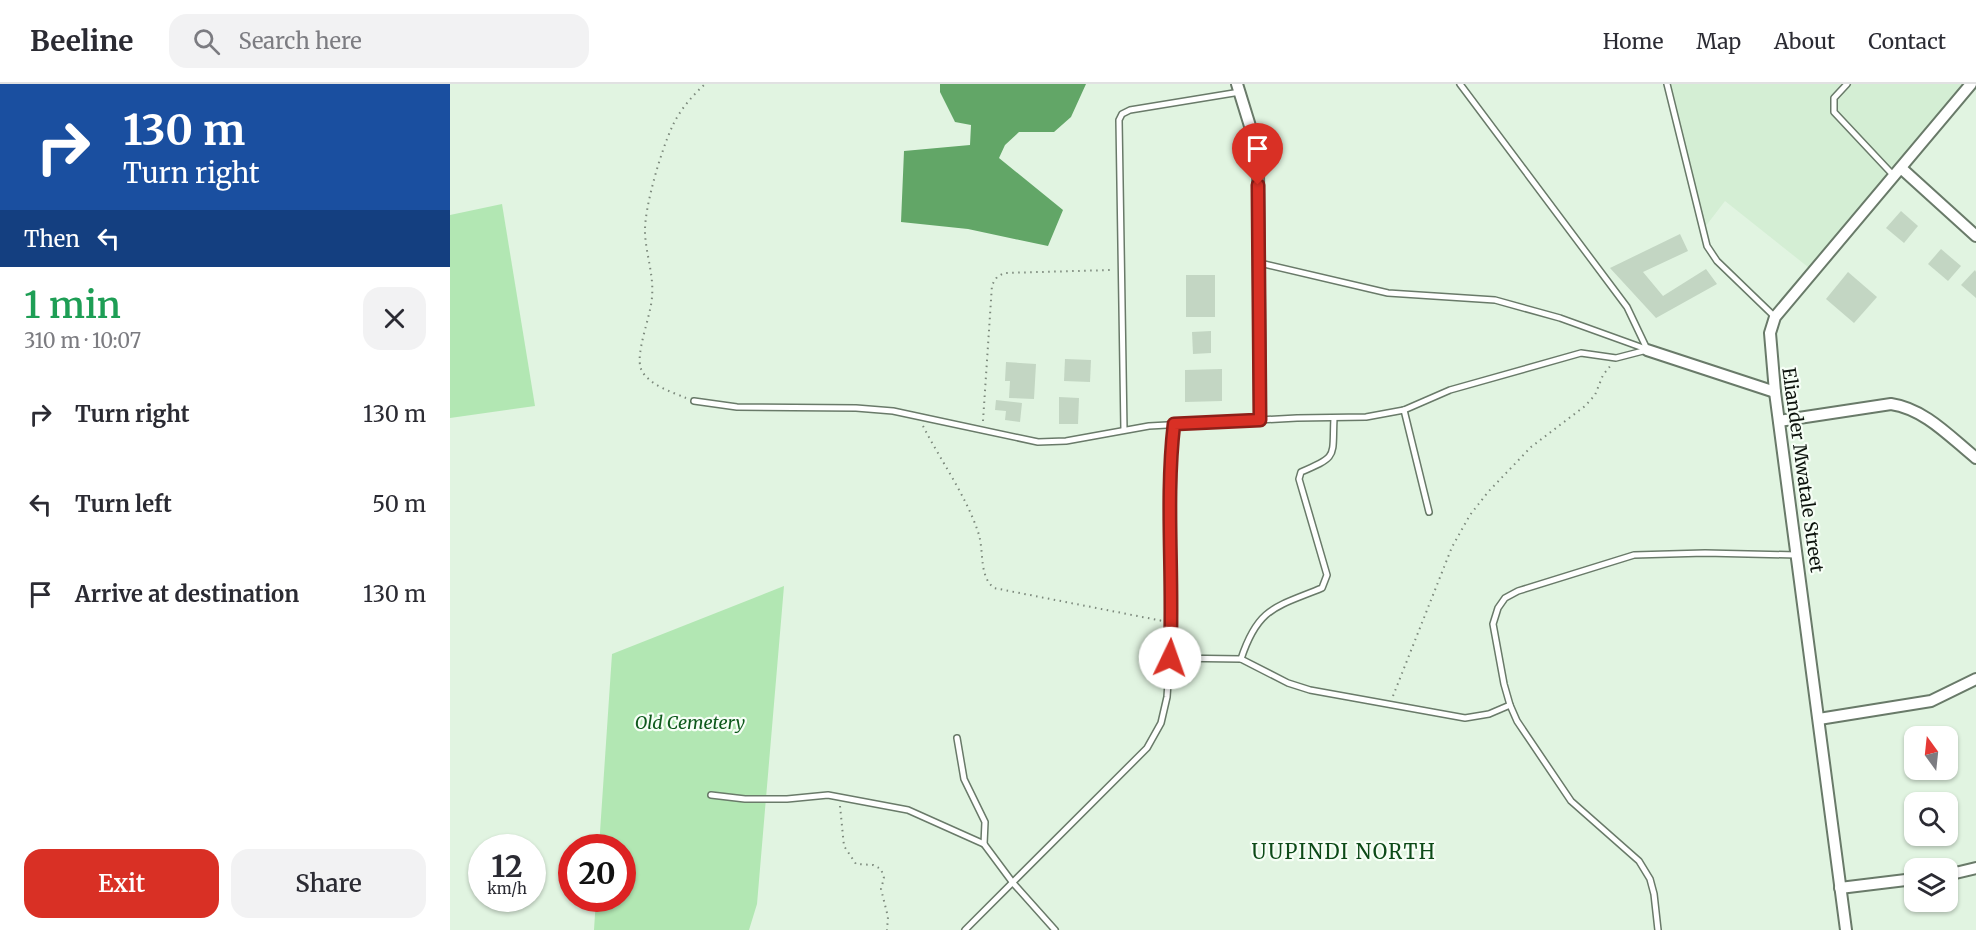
<!DOCTYPE html>
<meta charset="utf-8">
<style>
body{margin:0;font-family:Merriweather,serif;background:#f2f2f3;color:#2b2b33;height:100vh;display:flex;flex-direction:column;font-size:22px;white-space:nowrap}
*{box-sizing:border-box;margin:0}
p{font-size:20px;color:#7c7c81}
.icon{flex:none;width:33px;height:33px;fill:none;stroke:currentColor;stroke-width:2;stroke-linecap:round;stroke-linejoin:round}
.map{position:relative;flex:1;overflow:hidden}
.sheet{display:flex;flex-direction:column;background:#fff;width:450px}
.sheet>*{flex:none}
.guide{background:#1a4fa0;color:#fff;overflow:hidden}
.needle{width:39px;rotate:345deg}
.fabs{position:absolute;left:1454px;top:642px;display:grid;gap:12px}
.fabs a{display:grid;place-items:center;width:54px;height:54px;border-radius:12px;background:#fff;box-shadow:0 2px 4px #0004;font-size:30px}
.speed{position:absolute;left:18px;top:750px;display:flex;gap:12px;font-size:30px;font-weight:700;text-align:center}
.speed>*{display:grid;place-content:center;width:78px;height:78px;border-radius:50%;background:#fff;box-shadow:0 2px 4px #0004;line-height:1}
.speed small{font-size:15px;font-weight:400}
.speed .limit{border:9px solid #d22;background:#fff;color:#111}
.pin{position:absolute;display:grid;place-items:center;width:51px;height:51px;color:#fff;margin:-62px -26px;border-radius:50% 50% 50% 0;rotate:-45deg;box-shadow:0 0 6px #0007}
.pin .icon{rotate:45deg}
.me{position:absolute;width:66px;margin:-33px;rotate:3deg;stroke-linejoin:round;filter:drop-shadow(0 0 4px #0008)}
.turn{display:flex;align-items:center;gap:21px;height:126px;padding:0 24px;font-size:27px}
.turn .icon{width:78px;height:78px;stroke-width:2.5}
.turn b{display:block;font-size:42px;line-height:51px}
.then{display:flex;align-items:center;height:57px;padding:0 24px;background:#0003;gap:12px;font-size:22px}
.round{display:grid;place-items:center;flex:none;width:63px;height:63px;border-radius:18px;background:#f2f2f3}
.headline{display:flex;align-items:center;justify-content:space-between;height:102px;padding:0 24px}
h1{font-size:36px;font-weight:600;line-height:45px;color:#1e9e55}
.cta{display:flex;gap:12px;margin-top:auto;padding:12px 24px}
.cta a{flex:1;height:69px;border-radius:18px;background:#d93025;color:#fff;font-size:24px;font-weight:600;line-height:69px;text-align:center}
.cta a+a{background:#f2f2f3;color:#2b2b33}
ul{padding:0;list-style:none}
li{display:flex;align-items:center;gap:18px;height:90px;padding:0 24px}
li div{flex:1}
li b{display:block;font-size:22px}
li em{font-style:normal}
header{display:flex;align-items:center;gap:36px;box-sizing:border-box;height:84px;padding:0 30px;background:#fff;border-bottom:2px solid #e1e1e2}
header strong{font-size:28px}
nav{display:flex;gap:33px;margin-inline-start:auto;font-size:21px}
.search{width:420px;height:54px;background:#f2f2f3;display:flex;align-items:center;gap:15px;box-sizing:border-box;padding:0 21px;border-radius:18px;color:#7c7c81;font-size:22px}
main{display:flex;flex:1;min-height:0}
.map>svg:first-child{display:block}
.built{fill:#d4eed4}
.green{fill:#b2e7b3}
.water{fill:#62a667}
.building{fill:#c3d6c3}
.lines{fill:none;stroke-linecap:round;stroke-linejoin:round}
.service-casing{stroke:#697a69;stroke-width:8}
.minor-casing{stroke:#697a69;stroke-width:14}
.path{stroke:#7c897c;stroke-width:2;stroke-dasharray:1.5 4.5;stroke-linecap:butt}
.service{stroke:#fff;stroke-width:5}
.minor{stroke:#fff;stroke-width:10}
.route-casing{stroke:#8d1f18;stroke-width:15}
.route{stroke:#d93025;stroke-width:10}
.labels{text-anchor:middle;dominant-baseline:central;stroke-width:4.5;stroke-linejoin:round;paint-order:stroke}
.street-label{font-size:18px;fill:#0c120c;stroke:#f6fef6}
.park-label{font-size:18px;font-style:italic;fill:#0e591c;stroke:#f6fef6}
.neighbourhood-label{font-size:20px;letter-spacing:1.5px;fill:#0d4a18;stroke:#f6fef6}
</style>
<header>
<strong>Beeline</strong>
<div class="search"><svg class="icon" aria-label="search" viewBox="0 0 24 24"><circle cx="10" cy="10" r="6"/><path d="M15 15l6 6"/></svg>Search here</div>
<nav><a>Home</a><a>Map</a><a>About</a><a>Contact</a></nav>
</header>
<main>
<section class="sheet">
<div class="guide">
<div class="turn"><svg class="icon" aria-label="right" viewBox="0 0 24 24"><path d="M7 20v-9h11M14 6l5 5-5 5"/></svg><div><b>130 m</b>Turn right</div></div>
<div class="then">Then<svg class="icon" aria-label="left" viewBox="0 0 24 24"><path d="M17 20v-9H6M10 6l-5 5 5 5"/></svg></div>
</div>
<div class="headline"><div><h1>1 min</h1><p>310 m · 10:07</p></div><a class="round"><svg class="icon" aria-label="close" viewBox="0 0 24 24"><path d="M6 6l12 12M18 6L6 18"/></svg></a></div>
<ul>
<li><svg class="icon" aria-label="right" viewBox="0 0 24 24"><path d="M7 20v-9h11M14 6l5 5-5 5"/></svg><div><b>Turn right</b></div><em>130 m</em></li>
<li><svg class="icon" aria-label="left" viewBox="0 0 24 24"><path d="M17 20v-9H6M10 6l-5 5 5 5"/></svg><div><b>Turn left</b></div><em>50 m</em></li>
<li><svg class="icon" aria-label="arrive" viewBox="0 0 24 24"><path d="M6 21V4h12l-3 4 3 4H6"/></svg><div><b>Arrive at destination</b></div><em>130 m</em></li>
</ul>
<div class="cta"><a>Exit</a><a>Share</a></div>
</section>
<div class="map">
<svg width="1526" height="846" viewBox="0 0 1526 846">
<rect width="100%" height="100%" fill="#e1f4e1"/>
<!-- built -->
<path class="built" d="M1217,0H1521L1363,187L1275,117L1252,147Z"/>
<!-- green -->
<g class="green">
<path d="M52,120L85,322L0,334V131Z"/>
<path d="M334,502L307,820L299,846H144L146,815L172,814V764L149,763L162,570Z"/>
</g>
<!-- water -->
<path class="water" d="M490,0H636L621,33L604,48H569L555,61L549,74L613,126L598,162L518,145L451,138L454,67L520,61L521,41L505,38L490,8Z"/>
<!-- building -->
<g class="building">
<path d="M1451,127L1468,142L1454,159L1436,144Z"/>
<path d="M1230,150L1238,167L1193,188L1213,212L1256,185L1267,200L1206,234L1160,184Z"/>
<path d="M1491,165L1511,182L1498,197L1478,180Z"/>
<path d="M1525,186L1526,188V214L1511,201Z"/>
<path d="M1398,188L1427,213L1404,239L1376,215Z"/>
<rect x="736" y="191" width="29" height="42"/>
<path d="M761,247V269L743,270L742,248Z"/>
<path d="M615,275L641,276L640,298L614,297Z"/>
<path d="M556,278L586,280L584,315L559,314L560,297H555Z"/>
<path d="M772,285V317L735,318V286Z"/>
<path d="M609,313L629,314L628,340H609Z"/>
<path d="M546,316L572,319L570,338L555,336L556,327L545,326Z"/>
</g>
<g class="lines">
<defs>
<g id="service">
<path d="M1010,0L1177,223L1197,265"/>
<path d="M1217,0L1257,162L1267,177L1325,233"/>
<path d="M1397,0L1384,14V28L1444,92"/>
<path d="M810,179L938,209L1045,216L1110,234L1196,265"/>
<path d="M244,317L287,323L406,324L443,327L588,358L616,357L699,342L847,334L916,333L954,326L1000,306L1131,269L1166,274L1197,266"/>
<path d="M954,326L979,428"/>
<path d="M674,346L669,36L672,30L680,26L790,8"/>
<path d="M720,574L791,575L838,599L860,606L1015,634L1039,630L1060,621"/>
<path d="M791,575C808,523 826,523 872,504L877,491L849,395L851,388C889,372 882,373 884,334"/>
<path d="M507,654L514,695L535,738L534,760"/>
<path d="M261,711L295,715H337L378,711L458,726L534,760L563,799L605,846"/>
<path d="M515,846L697,664L711,639L717,613L722,539L721,367L724,340"/>
<path d="M1208,846L1204,810L1200,795L1189,777L1121,717L1067,637L1060,621L1054,600L1043,540L1048,524L1055,514L1068,507L1184,471L1255,469L1347,471"/>
</g>
<g id="minor">
<path d="M787,0L804,55L808,81L810,336"/>
<path d="M1451,84L1526,152"/>
<path d="M1197,266L1325,308"/>
<path d="M1329,337L1441,320C1475,325 1500,353 1526,374"/>
<path d="M1369,635L1481,617L1526,595"/>
<path d="M1497,791L1526,784"/>
<path d="M1390,804L1464,795"/>
<path d="M1396,846L1325,308L1320,249L1325,233L1521,0"/>
</g>
</defs>
<!-- service casing -->
<use href="#service" class="service-casing"/>
<!-- minor casing -->
<use href="#minor" class="minor-casing"/>
<!-- path -->
<g class="path">
<path d="M236,314C222,308 198,301 191,285C185,269 201,232 202,213C204,191 196,171 195,149C194,124 211,67 222,43C229,27 242,12 255,0"/>
<path d="M533,337L542,201L547,193L554,189L662,186"/>
<path d="M473,342C491,377 518,415 529,451C534,469 529,492 544,504L713,537"/>
<path d="M943,612L1002,463L1020,431L1038,408L1081,363L1135,322L1145,311L1153,291L1161,281"/>
<path d="M390,722L394,762L406,780L423,781L431,785L434,794L431,805L438,833L437,846"/>
</g>
<!-- service -->
<use href="#service" class="service"/>
<!-- minor -->
<use href="#minor" class="minor"/>
</g>
<g class="lines">
<defs>
<path id="route" d="M720,574C724,496 715,417 724,340L810,336L808,101"/>
</defs>
<!-- route casing -->
<use href="#route" class="route-casing"/>
<!-- route -->
<use href="#route" class="route"/>
</g>
<g class="labels">
<!-- street labels -->
<g class="street-label">
<text transform="translate(1353 386) rotate(82)">Eliander Mwatale Street</text>
</g>
<!-- park labels -->
<g class="park-label">
<text x="240" y="638">Old Cemetery</text>
</g>
<!-- neighbourhood labels -->
<g class="neighbourhood-label">
<text x="894" y="767">UUPINDI NORTH</text>
</g>
</g>
</svg>
<div class="fabs">
<a><svg class="needle" viewBox="-14 -14 28 28"><path d="M0-13l5 13h-10z" fill="#e53935"/><path d="M0 13l5-13h-10z" fill="#7c7c81"/></svg></a>
<a><svg class="icon" aria-label="search" viewBox="0 0 24 24"><circle cx="10" cy="10" r="6"/><path d="M15 15l6 6"/></svg></a>
<a><svg class="icon" aria-label="layers" viewBox="0 0 24 24"><path d="M12 4l9 5-9 5-9-5zM3 14l9 5 9-5"/></svg></a>
</div>
<div class="speed"><div>12<small>km/h</small></div><div class="limit">20</div></div>
<div class="pin" style="left:808px;top:101px;background:#d93025"><svg class="icon" aria-label="arrive" viewBox="0 0 24 24"><path d="M6 21V4h12l-3 4 3 4H6"/></svg></div>
<svg class="me" style="left:720px;top:574px" viewBox="-20 -20 40 40"><circle r="19" fill="#fff"/><path d="M0-13L10 11 0 6-10 11z" fill="#d93025"/></svg>
</div>
</main>
